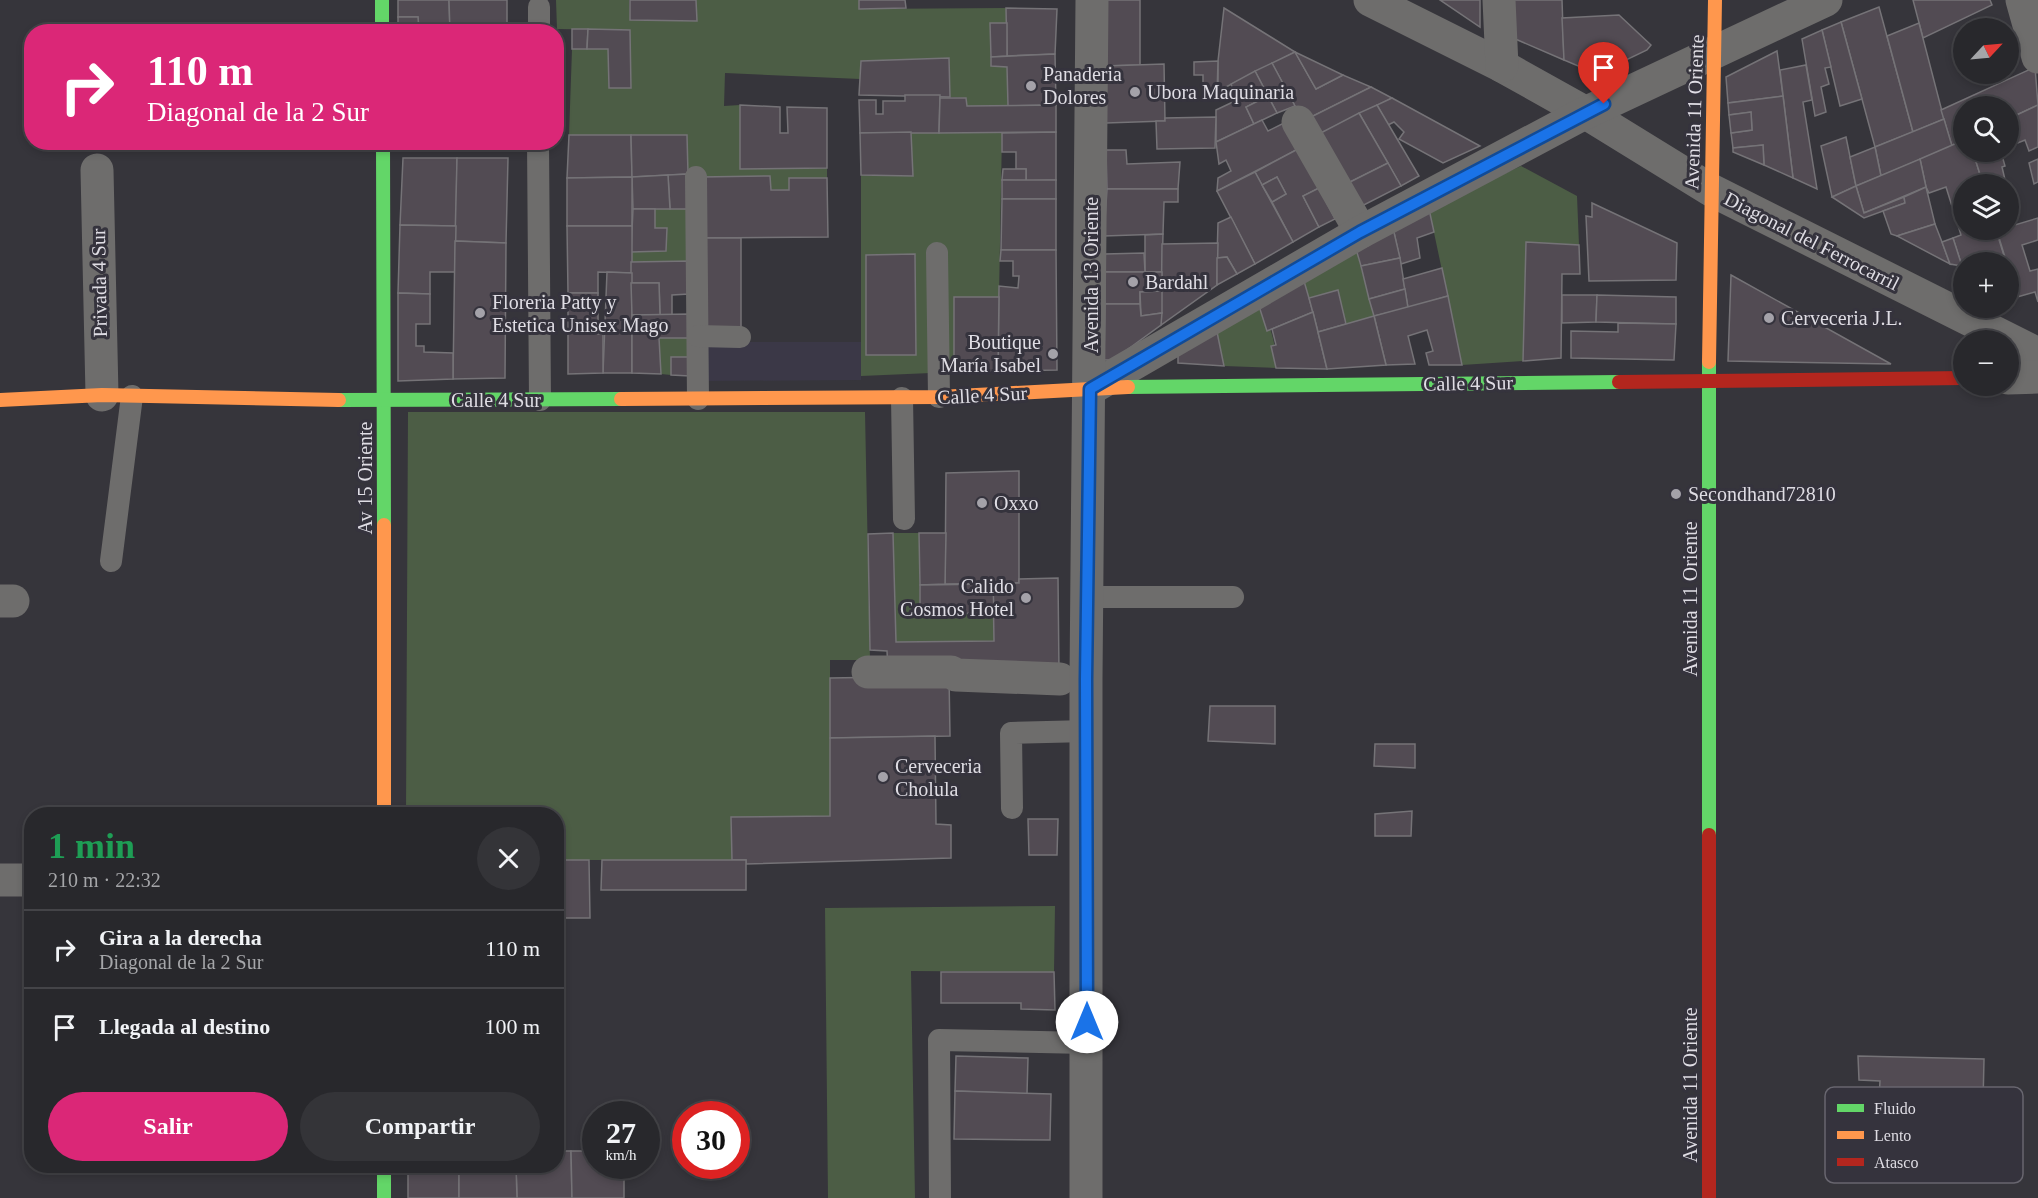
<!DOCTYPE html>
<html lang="es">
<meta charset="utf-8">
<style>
body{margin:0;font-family:"Times New Roman",serif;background:#343438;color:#f1f3f6;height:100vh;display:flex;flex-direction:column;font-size:22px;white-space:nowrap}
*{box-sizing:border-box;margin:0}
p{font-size:20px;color:#a5a6a9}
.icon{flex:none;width:33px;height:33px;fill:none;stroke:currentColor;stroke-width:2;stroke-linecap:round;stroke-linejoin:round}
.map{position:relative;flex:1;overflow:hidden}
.drawer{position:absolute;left:24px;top:807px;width:540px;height:366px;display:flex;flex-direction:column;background:#28282c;border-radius:24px;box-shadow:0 3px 9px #0003,0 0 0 2px #444448}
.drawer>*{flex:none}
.top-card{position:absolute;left:24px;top:24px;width:540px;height:126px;border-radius:24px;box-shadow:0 3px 9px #0003,0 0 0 2px #444448;background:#db2777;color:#fff;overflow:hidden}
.needle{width:39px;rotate:64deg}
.controls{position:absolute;left:1953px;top:18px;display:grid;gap:12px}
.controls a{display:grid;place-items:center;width:66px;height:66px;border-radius:50%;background:#28282c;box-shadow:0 3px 9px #0003,0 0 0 2px #444448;font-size:30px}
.speed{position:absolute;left:582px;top:1101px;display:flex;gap:12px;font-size:30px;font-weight:700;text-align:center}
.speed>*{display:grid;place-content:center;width:78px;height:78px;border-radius:50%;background:#28282c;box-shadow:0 3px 9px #0003,0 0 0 2px #444448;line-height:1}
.speed small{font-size:15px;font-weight:400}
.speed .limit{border:9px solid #d22;background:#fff;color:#111}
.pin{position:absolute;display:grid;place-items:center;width:51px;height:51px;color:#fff;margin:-62px -26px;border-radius:50% 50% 50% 0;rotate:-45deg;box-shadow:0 0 6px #0007}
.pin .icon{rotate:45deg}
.me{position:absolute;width:66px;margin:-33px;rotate:0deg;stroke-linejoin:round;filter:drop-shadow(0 0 4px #0008)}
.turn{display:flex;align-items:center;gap:21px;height:126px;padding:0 24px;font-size:27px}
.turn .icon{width:78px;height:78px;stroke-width:2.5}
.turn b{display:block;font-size:42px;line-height:51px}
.round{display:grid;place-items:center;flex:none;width:63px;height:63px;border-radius:32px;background:#343438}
.overview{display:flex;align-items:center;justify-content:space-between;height:102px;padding:0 24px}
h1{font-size:36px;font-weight:800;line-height:45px;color:#1e9e55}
.cta{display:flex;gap:12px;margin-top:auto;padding:12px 24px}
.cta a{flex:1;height:69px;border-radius:36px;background:#db2777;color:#fff;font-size:24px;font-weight:800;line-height:69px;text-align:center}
.cta a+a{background:#343438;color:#f1f3f6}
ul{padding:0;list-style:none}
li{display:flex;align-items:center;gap:18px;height:78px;padding:0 24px;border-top:2px solid #444448}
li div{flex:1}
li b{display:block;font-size:22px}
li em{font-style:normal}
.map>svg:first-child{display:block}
.built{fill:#3b3847}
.green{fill:#4c5d45;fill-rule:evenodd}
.building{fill:#524b53;stroke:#757377;stroke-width:1.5}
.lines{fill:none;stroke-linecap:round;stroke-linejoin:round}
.lane{stroke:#6e6d6c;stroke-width:22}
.street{stroke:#6e6d6c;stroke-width:33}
.fast{stroke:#63d668;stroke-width:14}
.slow{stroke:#ff974d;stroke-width:14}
.jam{stroke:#b3261e;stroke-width:14}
.route-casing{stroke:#114b97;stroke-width:15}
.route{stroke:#1a73e8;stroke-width:10}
.poi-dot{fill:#a4a2a9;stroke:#35333d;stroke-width:2}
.labels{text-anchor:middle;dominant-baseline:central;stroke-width:6;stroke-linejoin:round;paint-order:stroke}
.poi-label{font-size:20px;fill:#dfdde4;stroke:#35333d;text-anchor:start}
.street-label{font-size:20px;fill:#dfdde4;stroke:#35333d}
.key{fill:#35333d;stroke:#68666f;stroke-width:1.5}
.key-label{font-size:16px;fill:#dfdde4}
</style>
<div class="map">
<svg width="2038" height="1198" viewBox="0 0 2038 1198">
<rect width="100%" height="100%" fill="#36353b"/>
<!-- built -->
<path class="built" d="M703,342H862L861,380L703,381Z"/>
<!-- green -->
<g class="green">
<path d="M556,0H629L630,20L696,21V0H859V9L1006,8L1007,23H990L991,65L1007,67L1008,106H967L966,98L950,97L949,59L861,61L860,79L725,73L724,106L740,105V169L827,168V178H790L789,190C756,190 720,183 688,174L686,135H569L572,49H608L609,88H630V30L557,29Z"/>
<path d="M911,132L1002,133L999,297H954V372L861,376V175L912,176ZM915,254L916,355H866V255Z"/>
<path d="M1521,166L1577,196L1579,245L1526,243L1523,361L1462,365L1429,209Z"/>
<path d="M655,209H689L690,261L631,262V252L666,251L667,228H655Z"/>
<path d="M1356,249L1374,316L1346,324L1338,290L1309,298L1304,281Z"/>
<path d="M1259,306C1272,328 1276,343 1276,368L1224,366L1217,332Z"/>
<path d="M659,338H691L689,357H671V375L661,374Z"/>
<path d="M408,412H865L870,660H830V816L731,817L732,860H557L556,814H406Z"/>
<path d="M893,533H919L920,614L994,613V641L896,642Z"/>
<path d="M1055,906L1054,972L911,971L915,1198H828L825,908Z"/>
</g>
<!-- building -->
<g class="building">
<path d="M398,0H449L450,31H419L418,17H398Z"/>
<path d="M449,0H507V32H450Z"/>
<path d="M630,0H696L697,21L630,20Z"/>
<path d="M859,0H905L906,8L859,9Z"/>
<path d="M1107,0H1140V65L1105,66Z"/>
<path d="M1440,0H1480V27Z"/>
<path d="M1504,0H1562L1564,60L1506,35Z"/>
<path d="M1913,0H1990L1992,5L1923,38Z"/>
<path d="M1879,7L1913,132L1875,147L1841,22Z"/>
<path d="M1006,8L1057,9L1055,54L1007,56Z"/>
<path d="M1224,8L1295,52L1218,91V61Z"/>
<path d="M1619,15L1651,45L1647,50L1597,74L1564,60L1562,18Z"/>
<path d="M398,17H418L419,31L398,32Z"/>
<path d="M1841,22L1862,99L1840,106L1822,30Z"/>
<path d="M990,23H1007V56L991,57Z"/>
<path d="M1919,23L1944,119L1913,132L1887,36Z"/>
<path d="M572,29H588L587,49H572Z"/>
<path d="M588,29L630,30L631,88H609L608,49H587Z"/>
<path d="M1822,30L1831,67L1825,68L1829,84L1821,87L1826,112L1815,116L1802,39Z"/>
<path d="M1777,51L1783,96L1728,103L1726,77Z"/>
<path d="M1295,52L1316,89L1343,75L1371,87L1303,121L1272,63Z"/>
<path d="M1295,52L1343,75L1316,89Z"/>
<path d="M1055,54L1056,105L1008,106L1007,67L991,66V57Z"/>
<path d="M949,58L950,97L859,95L861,61Z"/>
<path d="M1218,61L1217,95L1203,94V75H1194V62Z"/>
<path d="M1272,63L1295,106L1277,113L1255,71Z"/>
<path d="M1164,64L1165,121L1106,123L1105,66Z"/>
<path d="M1806,65L1812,100L1803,102L1817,189L1793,178L1780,70Z"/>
<path d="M2035,67L2038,105L2008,119V106H1964V140L1952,146L1941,110Z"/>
<path d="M1255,71L1268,96L1246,107L1254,124L1216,142V110L1237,100L1231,84Z"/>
<path d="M1371,87L1392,98L1313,137L1303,121Z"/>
<path d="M905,95H940L939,133H860L859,100H876V114H883V101H905Z"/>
<path d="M1268,96L1277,113L1254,124L1246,107Z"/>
<path d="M1783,96L1793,178L1764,165L1763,145L1733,148L1731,133L1752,130L1751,112L1729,115L1728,103Z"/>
<path d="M940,98H966L967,106L1056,105V132L939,133Z"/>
<path d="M1392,98L1480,146L1443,163L1399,139L1404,132L1394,122L1388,125L1377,105Z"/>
<path d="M740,105L780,107V133H788L787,107L827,108V168L740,169Z"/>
<path d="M1377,105L1419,176L1401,186L1359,113Z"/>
<path d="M2038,105V147L2029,151L2025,140L2008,147V119Z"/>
<path d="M1751,112L1752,130L1731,133L1729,115Z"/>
<path d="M1359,113L1388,163L1340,187L1313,137Z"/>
<path d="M1216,117L1215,148L1157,149L1156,121H1165V118Z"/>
<path d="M1944,119L1952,146L1881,176L1875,147Z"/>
<path d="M1262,120L1268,131L1284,123L1298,149L1217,191L1218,178L1231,171L1226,160L1219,164L1216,142Z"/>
<path d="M911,132L913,176L861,175L860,133Z"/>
<path d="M1056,132V180L1026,181V169H1016V152H1002V133Z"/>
<path d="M569,135H631L632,177L567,178Z"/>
<path d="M631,135H687L688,174L632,177Z"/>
<path d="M1846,137L1856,186L1832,197L1821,146Z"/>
<path d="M1964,140V152H1973L1983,184H1964V230H1996L2006,262H1964V268L1960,266H1962L1953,238L1961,235L1946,187L1929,193L1926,187L1920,159Z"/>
<path d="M1763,145L1764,165L1733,152V148Z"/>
<path d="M1875,147L1881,176L1856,186L1850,157Z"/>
<path d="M1298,149L1319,188L1303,196L1319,227L1293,242L1272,202L1286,194L1277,177L1262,185L1255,172Z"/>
<path d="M1106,150H1126L1127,164L1180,162L1178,189H1107Z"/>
<path d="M1973,152H2001L2005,166L2002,167L2006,184H1983Z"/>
<path d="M403,158H457L456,226L400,225Z"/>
<path d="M457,158H508L506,243L455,241Z"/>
<path d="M1920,159L1926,187L1864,213L1856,186Z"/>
<path d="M2038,159V182L2034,184L2029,163Z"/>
<path d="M1388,163L1401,186L1354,210L1340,187Z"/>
<path d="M1003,169H1026V181L1002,180Z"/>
<path d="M1255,172L1293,242L1255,264L1217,191Z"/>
<path d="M688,174L689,209H670L668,175Z"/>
<path d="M668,175L670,209H633L632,177Z"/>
<path d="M770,176L771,190H789V178H827L828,237L705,238L701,177Z"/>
<path d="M632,177V226H567V178Z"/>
<path d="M1277,177L1286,194L1272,202L1262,185Z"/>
<rect x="1002" y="180" width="54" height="19"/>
<path d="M1856,186L1864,213L1904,197L1905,203L1864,218L1832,197Z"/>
<path d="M1926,187L1935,224L1897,236L1891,234L1883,211L1905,203L1904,197Z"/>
<path d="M1319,188L1335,219L1319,227L1303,196Z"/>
<path d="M1107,189H1178V202H1164L1163,234L1104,236Z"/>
<path d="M1002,199H1056V250H1001Z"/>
<path d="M1592,203L1677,243L1676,280L1589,281L1586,216L1592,217Z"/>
<path d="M633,209H655V228H667L666,251L631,252Z"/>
<path d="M1429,209L1434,232L1417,238L1420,258L1401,264L1393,228Z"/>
<path d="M1231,217L1255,264L1237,274L1227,257L1217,258L1218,223Z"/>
<path d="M2038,218V240L2022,245L2030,271L2038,269V302L2035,292L2017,297L1997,231L2008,230V227Z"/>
<path d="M1935,224L1942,242L1950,264L1897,236Z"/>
<path d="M400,225L456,226L455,272H430V294L398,293Z"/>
<path d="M567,226H632V273L598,272V293H568Z"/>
<path d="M1393,228L1400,258L1361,266L1356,249Z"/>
<path d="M1163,234L1162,272H1145V235Z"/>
<path d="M705,238H741V332H707Z"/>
<path d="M1953,238L1962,266L1950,264L1942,242Z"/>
<path d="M455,241L506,243L505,378L453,379Z"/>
<path d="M1526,242L1579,245L1580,274H1562L1561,358L1523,361Z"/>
<path d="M1218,243L1217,285L1161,325L1162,244Z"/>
<path d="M1001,250H1056L1057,370L998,371L999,286L1018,288L1019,276H1013V261H1000Z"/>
<path d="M1144,253L1145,272H1105V254Z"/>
<path d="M915,254L916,355H866V255Z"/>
<path d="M1227,257L1237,274L1217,285V258Z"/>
<path d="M1400,258L1405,289L1369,299L1361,266Z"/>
<path d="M690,261L689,294L672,295V315H660L659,283H631V262Z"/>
<path d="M1442,268L1448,296L1408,308L1403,279Z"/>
<path d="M2008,270L2017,297L2008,292Z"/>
<path d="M607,272L632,273V373H603Z"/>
<path d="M1105,272H1162V291L1140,292V304H1105Z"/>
<path d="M1731,275L1891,364L1728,361Z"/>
<path d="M1304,281L1313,312L1267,331L1259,306Z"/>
<path d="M631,283H659L660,315H632Z"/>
<path d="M1405,289L1408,308L1374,316L1369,299Z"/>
<path d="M1338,290L1346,324L1318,332L1309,298Z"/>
<path d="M1162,291V313L1141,316L1140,292Z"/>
<path d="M398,293L430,294V324H416V346H424V352L453,353V379L398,381Z"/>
<path d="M568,293H598V334H603V373L568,374Z"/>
<path d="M1562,295H1597L1596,322L1562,323Z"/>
<path d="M1597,295L1676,297V324L1596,322Z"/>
<path d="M1448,296L1462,365H1429L1426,353L1433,351L1427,330L1408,336L1415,364L1386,365L1374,316Z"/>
<path d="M954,297H999L998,371L954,372Z"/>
<path d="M1105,304H1140L1141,316L1162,313L1161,325L1113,360H1104Z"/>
<path d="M1313,312L1327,369L1276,368L1271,346L1276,345L1272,329Z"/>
<path d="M689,314L691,338H659L661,374L632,373V315Z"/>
<path d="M1374,316L1386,365L1327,369L1318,332Z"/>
<path d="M1618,323L1676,324L1674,360L1571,358V331L1618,332Z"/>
<path d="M1217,332L1224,366L1178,363V355Z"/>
<path d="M671,357H689L690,376L671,375Z"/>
<path d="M1019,471V583L945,584L946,473Z"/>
<path d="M893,533L896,642L994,641L993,584L1019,583V579L1058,578L1059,672L888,669L887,651L870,650L868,534Z"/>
<path d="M919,533H946L945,584L920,585Z"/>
<path d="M993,584L994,613L920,614V585Z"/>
<path d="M949,676L950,736L830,738V678Z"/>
<path d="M1210,706H1275V744L1208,741Z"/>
<path d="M935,736L936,824L951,825V858L746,864V860H732L731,817L830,816V738Z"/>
<path d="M1375,744H1415V768L1374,766Z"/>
<path d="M1412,811L1411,836H1375V814Z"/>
<path d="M1028,819H1058L1057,855H1029Z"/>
<path d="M556,860H589L590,918H556Z"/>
<path d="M602,860H746V890H601Z"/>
<path d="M941,972H1054L1055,1010L1021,1009V1003H941Z"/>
<path d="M956,1056L1028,1058L1027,1094L955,1091Z"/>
<path d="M1858,1056L1984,1059L1983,1104L1879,1099L1880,1081L1859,1080Z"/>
<path d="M955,1091L1051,1094L1050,1140L954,1139Z"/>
<path d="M556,1151H571L572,1198H517L516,1166H556Z"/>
<path d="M571,1151H596V1166H624V1198H572Z"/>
<rect x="408" y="1166" width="51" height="32"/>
<path d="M459,1166H516L517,1198H459Z"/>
</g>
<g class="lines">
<!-- lane -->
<g class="lane">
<path d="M539,32V7"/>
<path d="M538,142L540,400"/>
<path d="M696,177L698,399"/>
<path d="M937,253L939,397"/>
<path d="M698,336L740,337"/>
<path d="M902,398L904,519"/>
<path d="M111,561L132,396"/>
<path d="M1088,597H1233"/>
<path d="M1012,808L1011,733L1088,731"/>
<path d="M940,1198L939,1040L1087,1043"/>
</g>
<!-- street -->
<g class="street">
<path d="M1370,0L1502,66L1586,113L1711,190L2038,354"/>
<path d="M1499,0L1502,66"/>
<path d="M2022,0L2038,57"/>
<path d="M1298,122L1361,232"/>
<path d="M97,170L102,395"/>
<path d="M2008,378L2038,377"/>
<path d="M1090,389L1361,232L1581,115L1826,0"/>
<path d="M0,601H13"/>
<path d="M868,672H951L956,675L1060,679"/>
<path d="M0,880H32"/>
<path d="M1086,1198V679L1092,0"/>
</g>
<!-- fast -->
<g class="fast">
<path d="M382,0V32"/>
<path d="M383,142L384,525"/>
<path d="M1128,387L1619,382"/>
<path d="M339,400L621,399"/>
<path d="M1709,835V362"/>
<path d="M384,1166V1198"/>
</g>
<!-- slow -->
<g class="slow">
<path d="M1709,362L1715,0"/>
<path d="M621,399L939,397L1128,387"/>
<path d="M0,400L102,395L339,400"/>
<path d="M384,525V814"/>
</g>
<!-- jam -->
<g class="jam">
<path d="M1619,382L1964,378"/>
<path d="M1709,835V1198"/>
</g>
</g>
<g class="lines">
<defs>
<path id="route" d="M1087,1022L1086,679L1090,389L1360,232L1604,104"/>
</defs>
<!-- route casing -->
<use href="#route" class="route-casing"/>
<!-- route -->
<use href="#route" class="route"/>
</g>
<!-- markers -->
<g class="poi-dot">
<circle cx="1031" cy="86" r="6"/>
<circle cx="1135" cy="92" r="6"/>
<circle cx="1133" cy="282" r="6"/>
<circle cx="480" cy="313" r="6"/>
<circle cx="1769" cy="318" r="6"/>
<circle cx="1053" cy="354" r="6"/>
<circle cx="1676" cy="494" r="6"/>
<circle cx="982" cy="503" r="6"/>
<circle cx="1026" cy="598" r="6"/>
<circle cx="883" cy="777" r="6"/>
</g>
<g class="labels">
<!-- poi labels -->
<g class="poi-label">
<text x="1043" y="74">Panaderia<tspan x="1043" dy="23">Dolores</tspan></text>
<text x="1147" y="92">Ubora Maquinaria</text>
<text x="1145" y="282">Bardahl</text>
<text x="492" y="302">Floreria Patty y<tspan x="492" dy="23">Estetica Unisex Mago</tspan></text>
<text x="1781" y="318">Cerveceria J.L.</text>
<text x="1041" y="342" text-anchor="end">Boutique<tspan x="1041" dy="23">María Isabel</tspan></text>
<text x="1688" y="494">Secondhand72810</text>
<text x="994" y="503">Oxxo</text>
<text x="1014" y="586" text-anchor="end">Calido<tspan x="1014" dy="23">Cosmos Hotel</tspan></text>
<text x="895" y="766">Cerveceria<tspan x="895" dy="23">Cholula</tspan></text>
</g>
<!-- street labels -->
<g class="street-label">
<text transform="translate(1694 112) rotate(-88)">Avenida 11 Oriente</text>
<text transform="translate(1812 241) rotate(27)">Diagonal del Ferrocarril</text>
<text transform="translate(1091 275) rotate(-90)">Avenida 13 Oriente</text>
<text transform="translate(99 283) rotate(-91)">Privada 4 Sur</text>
<text transform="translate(1468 383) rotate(-1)">Calle 4 Sur</text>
<text transform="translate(982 395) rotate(-3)">Calle 4 Sur</text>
<text x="496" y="400">Calle 4 Sur</text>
<text transform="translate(365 478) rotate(-90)">Av 15 Oriente</text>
<text transform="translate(1690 599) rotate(-90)">Avenida 11 Oriente</text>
<text transform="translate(1690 1085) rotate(-90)">Avenida 11 Oriente</text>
</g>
</g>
<!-- legend -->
<rect x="1825" y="1087" width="198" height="96" rx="9" class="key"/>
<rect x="1837" y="1104" width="27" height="8" fill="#63d668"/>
<rect x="1837" y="1131" width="27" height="8" fill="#ff974d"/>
<rect x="1837" y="1158" width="27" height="8" fill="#b3261e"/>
<g class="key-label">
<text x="1874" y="1114">Fluido</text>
<text x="1874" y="1141">Lento</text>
<text x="1874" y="1168">Atasco</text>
</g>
</svg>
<div class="controls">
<a><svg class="needle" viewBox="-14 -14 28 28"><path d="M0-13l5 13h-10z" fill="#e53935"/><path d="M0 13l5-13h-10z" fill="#a5a6a9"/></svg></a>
<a><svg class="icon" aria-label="search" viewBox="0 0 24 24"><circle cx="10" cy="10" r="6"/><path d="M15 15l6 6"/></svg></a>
<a><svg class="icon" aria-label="layers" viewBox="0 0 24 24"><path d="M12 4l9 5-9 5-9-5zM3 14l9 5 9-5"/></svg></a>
<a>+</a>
<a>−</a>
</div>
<div class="speed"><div>27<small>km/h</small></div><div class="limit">30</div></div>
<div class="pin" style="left:1604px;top:104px;background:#d93025"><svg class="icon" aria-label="arrive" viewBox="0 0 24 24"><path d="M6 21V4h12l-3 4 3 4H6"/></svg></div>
<svg class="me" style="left:1087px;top:1022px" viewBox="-20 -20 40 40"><circle r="19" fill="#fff"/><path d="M0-13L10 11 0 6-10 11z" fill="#1a73e8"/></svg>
<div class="top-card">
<div class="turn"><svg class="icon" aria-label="right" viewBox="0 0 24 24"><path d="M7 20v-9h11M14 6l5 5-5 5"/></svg><div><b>110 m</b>Diagonal de la 2 Sur</div></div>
</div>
<section class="drawer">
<div class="overview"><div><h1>1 min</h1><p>210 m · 22:32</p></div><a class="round"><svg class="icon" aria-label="close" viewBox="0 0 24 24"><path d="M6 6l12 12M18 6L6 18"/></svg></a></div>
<ul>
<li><svg class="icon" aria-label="right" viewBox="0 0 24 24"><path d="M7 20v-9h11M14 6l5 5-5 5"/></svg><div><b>Gira a la derecha</b><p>Diagonal de la 2 Sur</p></div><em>110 m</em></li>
<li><svg class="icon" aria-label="arrive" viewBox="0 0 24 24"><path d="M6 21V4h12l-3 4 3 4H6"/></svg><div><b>Llegada al destino</b></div><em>100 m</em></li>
</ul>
<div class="cta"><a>Salir</a><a>Compartir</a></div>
</section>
</div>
